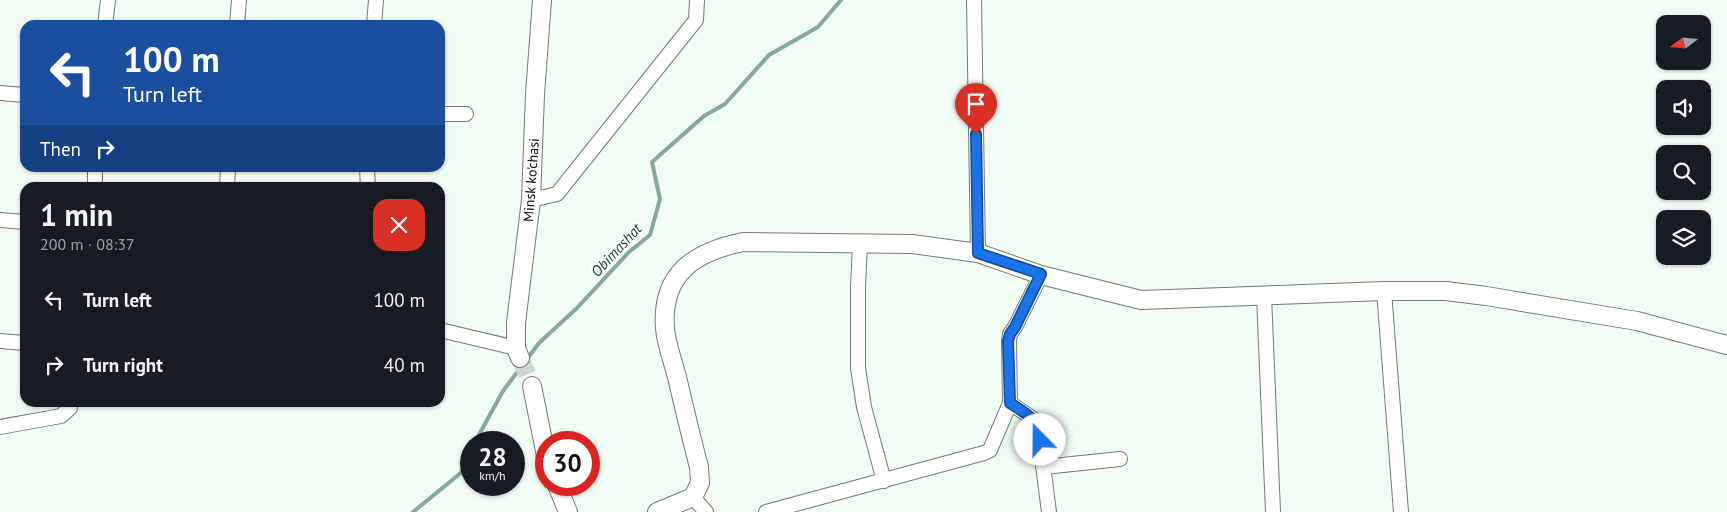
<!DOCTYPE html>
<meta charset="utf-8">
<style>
body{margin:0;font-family:"PT Sans",sans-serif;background:#20242c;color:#f1f3f6;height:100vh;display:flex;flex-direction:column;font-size:19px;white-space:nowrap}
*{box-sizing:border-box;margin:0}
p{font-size:16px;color:#9ea1a6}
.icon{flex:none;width:28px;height:28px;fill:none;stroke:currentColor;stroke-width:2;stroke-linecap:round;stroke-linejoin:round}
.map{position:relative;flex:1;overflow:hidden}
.details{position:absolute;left:20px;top:182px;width:425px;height:225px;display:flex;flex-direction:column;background:#171b24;border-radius:15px;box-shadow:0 1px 4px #0004}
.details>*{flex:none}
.hud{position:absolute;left:20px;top:20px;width:425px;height:152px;border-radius:15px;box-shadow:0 1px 4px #0004;background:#1a4fa0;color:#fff;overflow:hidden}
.needle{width:32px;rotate:254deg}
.controls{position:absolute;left:1656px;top:15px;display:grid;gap:10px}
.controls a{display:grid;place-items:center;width:55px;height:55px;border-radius:10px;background:#171b24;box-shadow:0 1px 4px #0004;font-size:25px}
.speed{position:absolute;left:460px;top:431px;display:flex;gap:10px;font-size:25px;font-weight:700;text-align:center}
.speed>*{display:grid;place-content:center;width:65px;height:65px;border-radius:50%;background:#171b24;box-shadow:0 1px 4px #0004;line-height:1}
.speed small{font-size:12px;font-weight:400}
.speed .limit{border:8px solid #d22;background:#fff;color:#111}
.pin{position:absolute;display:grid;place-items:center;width:42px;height:42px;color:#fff;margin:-51px -21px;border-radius:50% 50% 50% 0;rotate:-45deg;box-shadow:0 0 5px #0007}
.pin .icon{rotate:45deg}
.me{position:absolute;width:55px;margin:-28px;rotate:338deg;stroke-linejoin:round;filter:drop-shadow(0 0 4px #0008)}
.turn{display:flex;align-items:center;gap:18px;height:105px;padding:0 20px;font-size:22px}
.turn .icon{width:65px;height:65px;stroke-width:2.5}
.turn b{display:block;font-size:35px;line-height:42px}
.then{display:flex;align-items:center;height:48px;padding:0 20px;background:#0003;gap:10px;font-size:19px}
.round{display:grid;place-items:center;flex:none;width:52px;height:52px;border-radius:15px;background:#20242c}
.headline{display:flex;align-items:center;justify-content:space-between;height:85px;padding:0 20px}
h1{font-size:30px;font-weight:600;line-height:38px}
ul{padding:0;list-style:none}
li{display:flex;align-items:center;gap:15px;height:65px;padding:0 20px}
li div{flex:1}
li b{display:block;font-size:19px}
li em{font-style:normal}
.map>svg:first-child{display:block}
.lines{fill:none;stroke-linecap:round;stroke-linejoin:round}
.stream{stroke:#86aa95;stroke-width:4}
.tertiary-tunnel{stroke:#ced8d2;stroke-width:18;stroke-dasharray:18 9;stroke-linecap:butt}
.minor-casing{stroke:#717c75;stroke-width:16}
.tertiary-casing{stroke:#717c75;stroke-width:20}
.minor{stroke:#fff;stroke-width:14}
.tertiary{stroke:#fff;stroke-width:18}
.route-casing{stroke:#114b97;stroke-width:12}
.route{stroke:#1a73e8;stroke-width:9}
.labels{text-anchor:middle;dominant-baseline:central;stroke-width:4;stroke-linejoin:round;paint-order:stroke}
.street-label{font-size:14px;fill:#090c0a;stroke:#fff}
.water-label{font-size:15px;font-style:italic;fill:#12402b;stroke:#fff}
</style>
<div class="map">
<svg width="1727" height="512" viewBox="0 0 1727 512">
<rect width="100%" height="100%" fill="#f1fcf5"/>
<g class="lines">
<!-- stream -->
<g class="stream">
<path d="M475,442L503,391L539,343L577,308L629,252L650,235L660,199L652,162L704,116L725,104L769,55L818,27L841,0"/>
<path d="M413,512L462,472L471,451"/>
</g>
<!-- tertiary-tunnel -->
<path class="tertiary-tunnel" d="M520,358L532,386"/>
<defs>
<g id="minor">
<path d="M974,0L978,253"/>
<path d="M105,25L108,0"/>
<path d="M237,25L239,0"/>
<path d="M374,25L376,0"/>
<path d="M0,93L25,95"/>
<path d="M440,114H466"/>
<path d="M367,168L368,188"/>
<path d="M95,188V168"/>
<path d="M227,188L228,168"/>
<path d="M531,200L557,194L696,20L697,0"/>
<path d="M0,220L25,222"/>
<path d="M860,244L858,287V368L864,407L884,481"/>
<path d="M1384,291L1401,512"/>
<path d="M1264,296L1273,512"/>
<path d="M440,330L516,348"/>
<path d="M0,341L25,343"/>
<path d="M1010,403L1032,418L1038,427L1049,512"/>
<path d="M0,427L61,416L70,408V402"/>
<path d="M1044,467L1120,459"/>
<path d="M693,497L706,512"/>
<path d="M766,512L984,453L990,450L1010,403L1009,341L1010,334L1015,327L1041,275"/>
</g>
<g id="tertiary">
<path d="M520,358L516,348V323L531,200L535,94L542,0"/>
<path d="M532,386L546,456"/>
<path d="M557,485L568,512"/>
<path d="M657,512L693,497L700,483L699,467C691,437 684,407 677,377C673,361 666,344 665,328C661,274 694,252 743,242L912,244L978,253L1041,275L1141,300L1384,291H1446L1486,296L1637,321L1727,345"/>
</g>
</defs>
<!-- minor casing -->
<use href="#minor" class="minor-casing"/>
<!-- tertiary casing -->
<use href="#tertiary" class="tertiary-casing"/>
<!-- minor -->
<use href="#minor" class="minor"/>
<!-- tertiary -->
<use href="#tertiary" class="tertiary"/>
</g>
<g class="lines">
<defs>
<path id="route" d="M976,134L978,253L1041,274L1015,327L1010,334L1008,341L1010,403C1028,415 1037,418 1040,440"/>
</defs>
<!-- route casing -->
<use href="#route" class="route-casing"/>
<!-- route -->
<use href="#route" class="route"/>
</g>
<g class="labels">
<!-- street labels -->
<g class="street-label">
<text transform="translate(531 180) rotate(-86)">Minsk ko'chasi</text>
</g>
<!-- water labels -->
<g class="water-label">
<text transform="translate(616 250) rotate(-47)">Obimashat</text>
</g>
</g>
</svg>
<div class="controls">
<a><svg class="needle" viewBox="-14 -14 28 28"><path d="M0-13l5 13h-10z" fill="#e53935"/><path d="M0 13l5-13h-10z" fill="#9ea1a6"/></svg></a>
<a><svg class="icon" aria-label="sound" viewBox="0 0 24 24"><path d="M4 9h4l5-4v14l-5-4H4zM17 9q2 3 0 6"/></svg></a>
<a><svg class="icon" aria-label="search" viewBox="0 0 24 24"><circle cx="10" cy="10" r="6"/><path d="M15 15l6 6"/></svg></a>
<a><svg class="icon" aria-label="layers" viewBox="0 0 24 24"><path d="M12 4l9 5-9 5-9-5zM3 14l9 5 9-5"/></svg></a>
</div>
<div class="speed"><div>28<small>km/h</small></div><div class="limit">30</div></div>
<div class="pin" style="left:976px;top:134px;background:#d93025"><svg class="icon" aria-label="arrive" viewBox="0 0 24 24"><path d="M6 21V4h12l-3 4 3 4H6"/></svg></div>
<svg class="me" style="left:1040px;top:440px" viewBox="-20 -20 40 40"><circle r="19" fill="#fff"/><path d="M0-13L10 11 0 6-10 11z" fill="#1a73e8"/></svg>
<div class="hud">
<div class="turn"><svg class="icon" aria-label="left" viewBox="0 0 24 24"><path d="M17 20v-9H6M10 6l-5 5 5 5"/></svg><div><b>100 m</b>Turn left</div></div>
<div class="then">Then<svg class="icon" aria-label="right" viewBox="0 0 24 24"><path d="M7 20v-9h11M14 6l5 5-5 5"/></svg></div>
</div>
<section class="details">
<div class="headline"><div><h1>1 min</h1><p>200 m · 08:37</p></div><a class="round" style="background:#d93025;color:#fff"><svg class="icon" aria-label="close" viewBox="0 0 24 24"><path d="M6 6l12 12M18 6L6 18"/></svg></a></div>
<ul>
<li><svg class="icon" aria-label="left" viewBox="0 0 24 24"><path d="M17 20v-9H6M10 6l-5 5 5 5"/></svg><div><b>Turn left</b></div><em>100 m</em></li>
<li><svg class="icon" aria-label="right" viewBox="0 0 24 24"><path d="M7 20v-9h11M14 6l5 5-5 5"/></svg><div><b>Turn right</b></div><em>40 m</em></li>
</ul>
</section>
</div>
